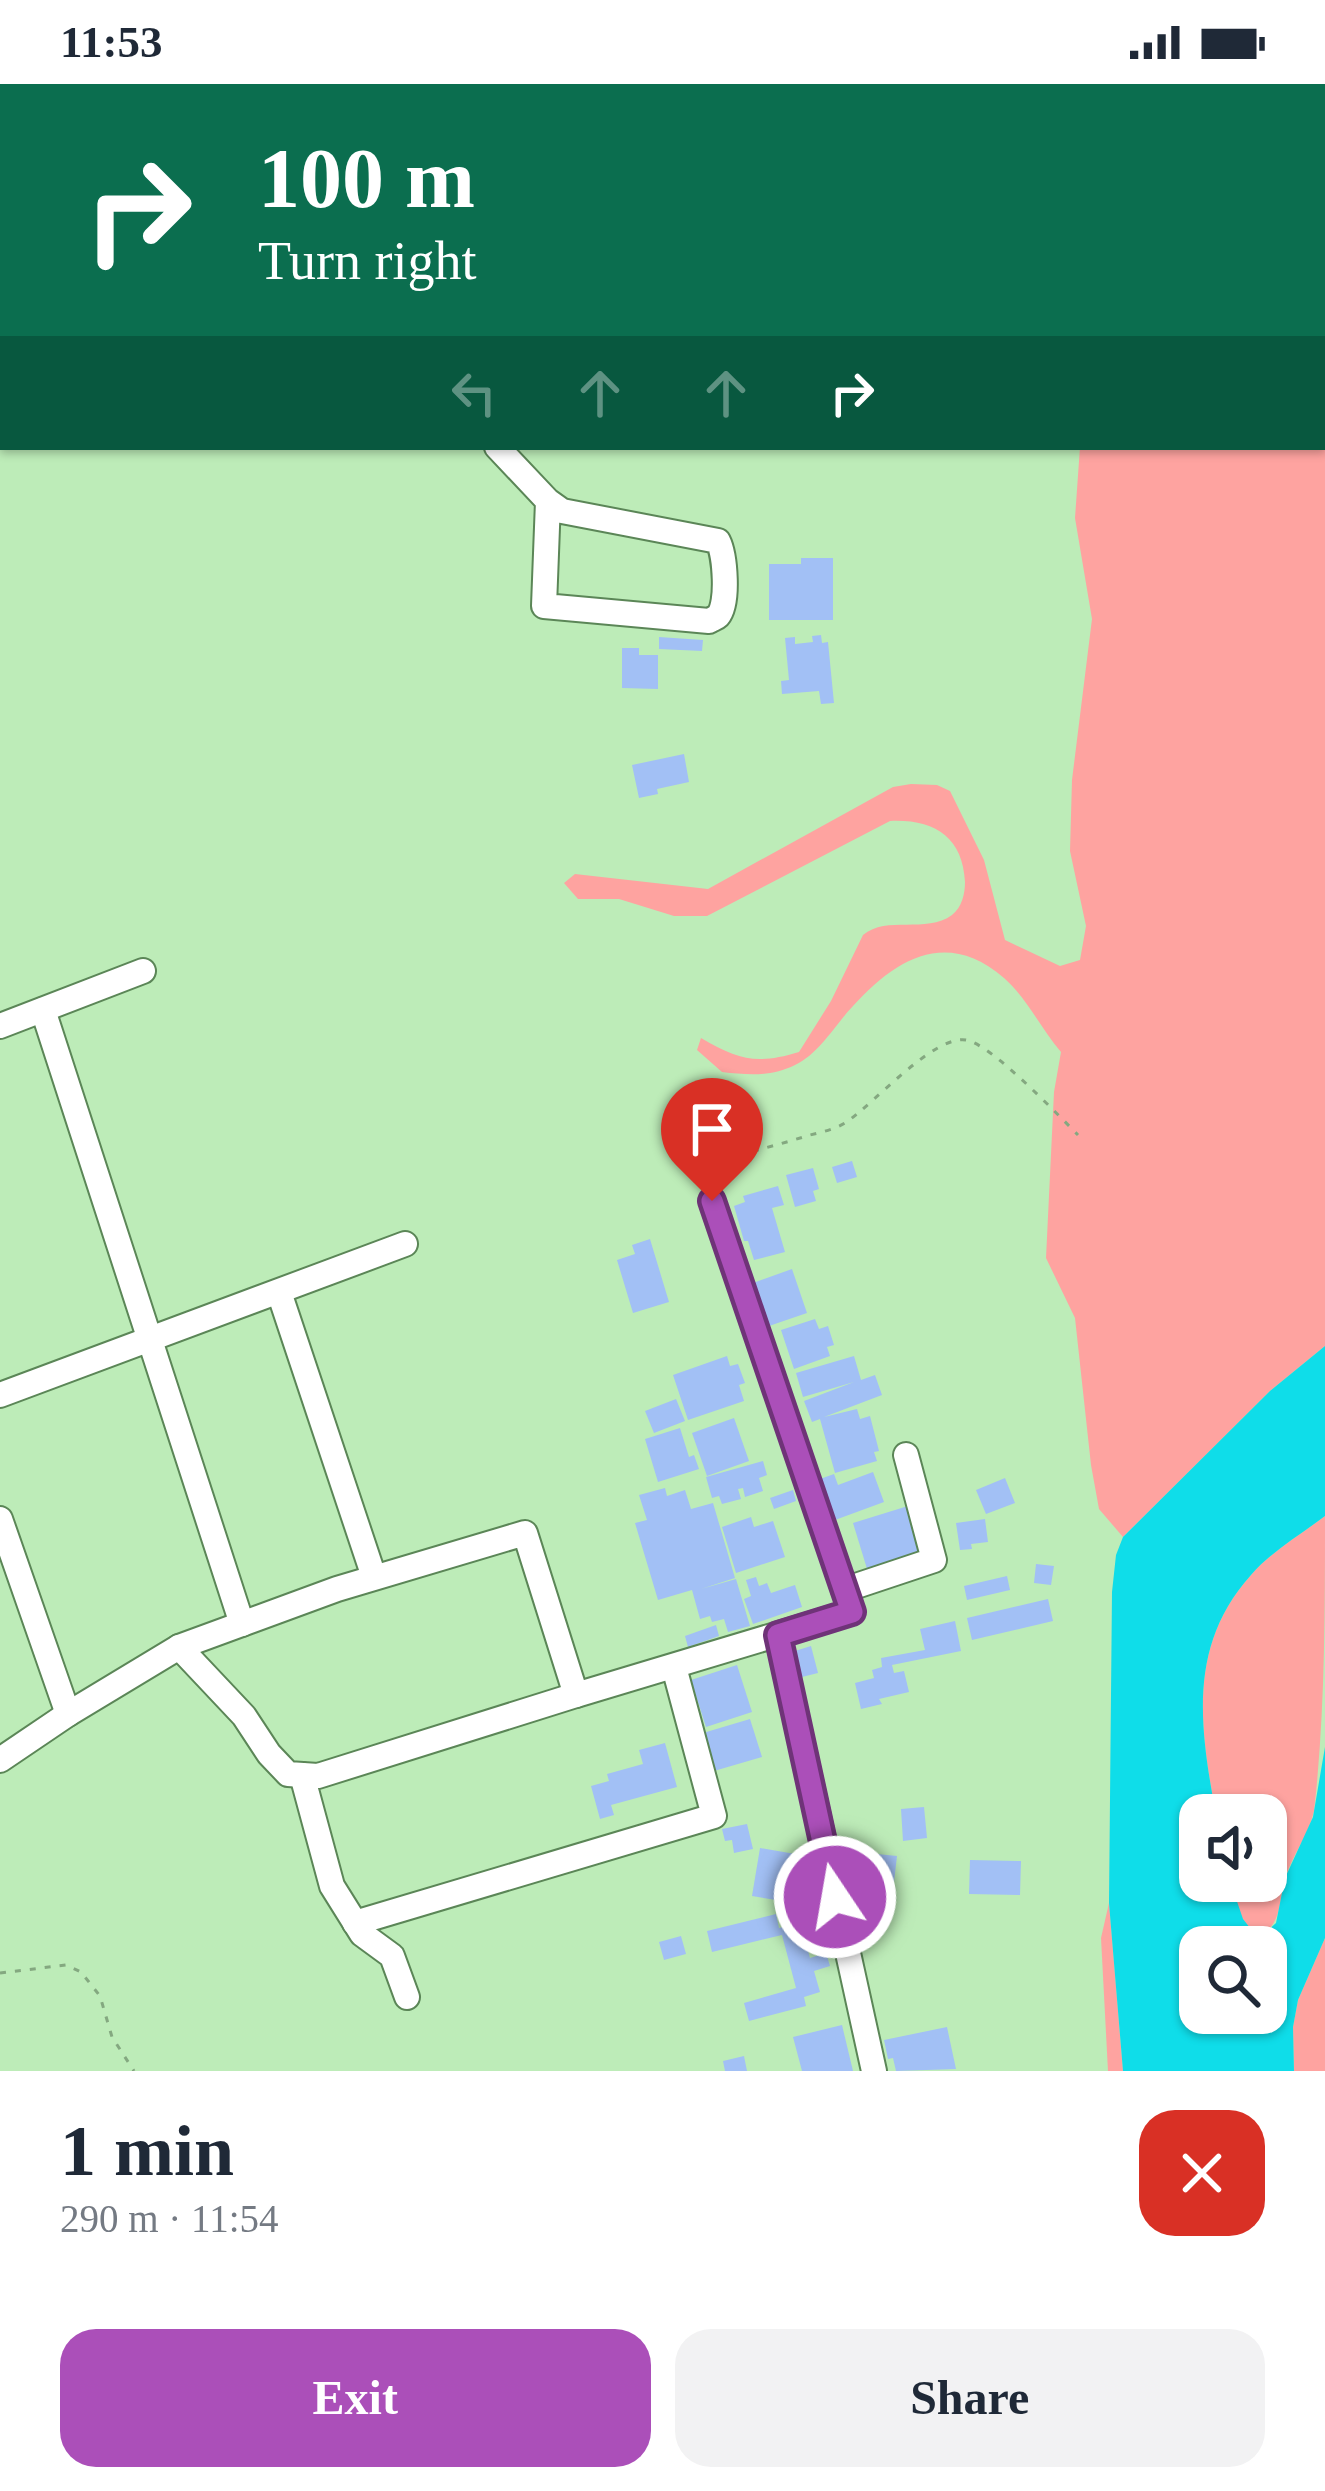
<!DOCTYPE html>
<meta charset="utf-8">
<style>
body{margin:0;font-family:Georgia,serif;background:#f2f2f3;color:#1f2937;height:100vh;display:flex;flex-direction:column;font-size:45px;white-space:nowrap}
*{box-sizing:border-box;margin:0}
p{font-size:39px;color:#747a83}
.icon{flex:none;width:66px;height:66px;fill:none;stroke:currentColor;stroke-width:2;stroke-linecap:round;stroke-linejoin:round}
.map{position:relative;height:1987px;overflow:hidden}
.details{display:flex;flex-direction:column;background:#fff;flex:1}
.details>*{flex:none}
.top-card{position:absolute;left:0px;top:0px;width:1326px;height:366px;box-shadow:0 3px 9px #0004;background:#0b6e4f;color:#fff;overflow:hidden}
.tools{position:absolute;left:1179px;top:1710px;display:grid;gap:24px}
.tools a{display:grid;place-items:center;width:108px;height:108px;border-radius:24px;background:#fff;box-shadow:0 3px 9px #0004;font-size:60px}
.pin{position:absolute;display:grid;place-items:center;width:102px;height:102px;color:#fff;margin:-123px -51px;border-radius:50% 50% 50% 0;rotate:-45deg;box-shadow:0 0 12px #0007}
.pin .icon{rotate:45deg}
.me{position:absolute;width:132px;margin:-66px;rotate:348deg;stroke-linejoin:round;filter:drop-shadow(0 0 9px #0008)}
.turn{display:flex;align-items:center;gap:42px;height:252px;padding:0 60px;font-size:54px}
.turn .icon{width:156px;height:156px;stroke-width:2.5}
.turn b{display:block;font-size:84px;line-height:102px}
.lanes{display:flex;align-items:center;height:114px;padding:0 60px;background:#0003;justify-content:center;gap:60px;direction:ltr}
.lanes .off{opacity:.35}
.round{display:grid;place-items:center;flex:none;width:126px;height:126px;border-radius:36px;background:#f2f2f3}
.summary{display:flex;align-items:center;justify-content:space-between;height:204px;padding:0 60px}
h1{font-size:72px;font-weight:600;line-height:90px}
.primary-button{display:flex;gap:24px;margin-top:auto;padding:24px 60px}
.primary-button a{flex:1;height:138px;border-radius:36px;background:#ab4fb9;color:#fff;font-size:48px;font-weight:600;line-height:138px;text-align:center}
.primary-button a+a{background:#f2f2f3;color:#1f2937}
.status{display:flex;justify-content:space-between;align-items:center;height:84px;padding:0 60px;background:#fff;direction:ltr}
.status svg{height:33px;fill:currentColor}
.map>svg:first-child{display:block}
.green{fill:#fea3a0}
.water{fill:#0fdde9;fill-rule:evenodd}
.building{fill:#a2c0f5}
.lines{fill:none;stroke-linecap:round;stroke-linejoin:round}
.minor-casing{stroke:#5b8657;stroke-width:28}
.path{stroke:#84a880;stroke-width:3;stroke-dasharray:6 9;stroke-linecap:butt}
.minor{stroke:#fff;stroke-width:24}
.route-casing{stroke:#6f3378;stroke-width:30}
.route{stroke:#ab4fb9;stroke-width:21}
</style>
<div class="status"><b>11:53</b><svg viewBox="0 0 49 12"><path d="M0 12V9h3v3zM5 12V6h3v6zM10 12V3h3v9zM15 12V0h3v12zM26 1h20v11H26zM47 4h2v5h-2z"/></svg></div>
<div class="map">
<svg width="1325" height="1987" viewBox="0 0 1325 1987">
<rect width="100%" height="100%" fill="#bdecb8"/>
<!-- green -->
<g class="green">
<path d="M1289,0H1325V1262L1270,1307L1123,1453L1099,1425L1091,1381L1075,1234L1046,1174L1054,1008L1061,968C1041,945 1027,914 1004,894C948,845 897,873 853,922C834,942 820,969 795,981C771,993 748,991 722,988L697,966L701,954C739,976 756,981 799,968L831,917L863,851C887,831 926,850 952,831C962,823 965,810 965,798C963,753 934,735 890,737L707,832H674L619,815H578L564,799L575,790L708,805L893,703L911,700L937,701L950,707L984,776L1005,856L1060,882L1080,876L1086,842L1070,767L1072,696L1092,535L1075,434L1080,363H1323V3H1288Z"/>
<path d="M1325,1432C1325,1530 1325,1632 1314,1727C1309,1751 1292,1771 1285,1795C1279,1815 1282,1841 1261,1850C1241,1844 1234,1817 1230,1797H1266V1731H1216C1200,1644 1187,1562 1251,1491C1272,1467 1300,1451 1325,1432Z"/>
<path d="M1109,1819L1123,1987H1108L1101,1854Z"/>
<path d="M1325,1854V1987H1294L1293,1943L1298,1916Z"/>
</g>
<!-- water -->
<path class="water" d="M1325,1262V1432C1300,1451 1272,1467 1251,1491C1187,1562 1200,1644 1216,1731H1200V1797H1230L1243,1835L1254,1849H1265L1276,1839L1285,1794L1313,1733L1325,1663V1854L1298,1916L1293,1943L1294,1987H1123L1109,1819L1112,1508L1116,1471L1123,1453L1270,1307ZM1200,1863H1266V1929H1200Z"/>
<!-- building -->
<g class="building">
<path d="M801,474H833V536H769V480H801Z"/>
<path d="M821,551L822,559L828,558L834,619L821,620L819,607L782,610L781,597L789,596L785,554L795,553V560L813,558L812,552Z"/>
<path d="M659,553L703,556L702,567L659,565Z"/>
<path d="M622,564H639V571H658V605L622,604Z"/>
<path d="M684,670L689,698L657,705L658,710L639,714L632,681Z"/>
<path d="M852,1077L857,1093L837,1099L832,1083Z"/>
<path d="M813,1084L819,1105L813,1107L816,1117L795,1123L786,1091Z"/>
<path d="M778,1102L784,1121L772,1124L785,1168L754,1176L748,1157H744L734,1122L745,1118L743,1112Z"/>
<path d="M650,1155L669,1218L633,1229L617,1176L635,1170L632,1161Z"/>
<path d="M792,1185L807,1229L769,1242L753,1199Z"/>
<path d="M815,1235L819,1245L828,1242L834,1261L827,1263L830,1272L794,1285L781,1246Z"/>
<path d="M727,1272L730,1282L738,1280L745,1299L739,1301L744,1317L688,1336L673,1291Z"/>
<path d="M854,1272L861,1296L875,1291L882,1311L824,1333L857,1325L860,1335L870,1332L879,1367L874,1368L877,1377L835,1389L820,1335L812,1338L804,1317L854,1298L803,1313L796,1289Z"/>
<path d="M676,1315L685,1337L654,1349L645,1327Z"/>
<path d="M734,1334L749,1377L707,1392L692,1349Z"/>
<path d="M680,1344L689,1373L694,1371L699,1385L658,1398L645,1355Z"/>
<path d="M763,1377L767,1391L759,1394L763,1407L745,1413L743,1404L738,1405L741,1415L722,1420L719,1412L712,1414L706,1393Z"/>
<path d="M873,1388L884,1418L835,1436L820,1395L834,1390L838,1401Z"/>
<path d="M1005,1394L1015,1419L986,1430L976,1406Z"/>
<path d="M665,1404L667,1412L685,1406L691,1425L713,1419L735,1494L701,1505L736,1495L750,1542L728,1548L724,1535L712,1538L710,1532L700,1535L692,1506L658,1516L635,1439L647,1436L639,1411Z"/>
<path d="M793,1406L796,1417L774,1425L770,1414Z"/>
<path d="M908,1422L923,1471L868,1488L853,1439Z"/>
<path d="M751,1433L754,1443L773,1437L785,1473L736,1489L722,1443Z"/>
<path d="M985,1435L988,1458L971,1460L972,1465L960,1466L956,1439Z"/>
<path d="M1036,1480L1054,1482L1051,1501L1034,1499Z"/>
<path d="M1007,1492L1010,1506L967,1516L964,1502Z"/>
<path d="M756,1493L759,1502L767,1499L771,1509L795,1501L802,1523L753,1540L744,1515L751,1512L746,1496Z"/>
<path d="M1048,1515L1053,1537L972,1556L967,1534Z"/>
<path d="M955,1537L961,1567L892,1581L894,1589L904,1587L909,1608L879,1615L882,1620L861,1625L855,1599L874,1594L872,1586L882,1583L881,1574L925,1566L920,1545Z"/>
<path d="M716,1541L719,1552L688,1563L685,1552Z"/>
<path d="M811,1562L818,1589L802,1593L795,1567Z"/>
<path d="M737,1581L752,1628L706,1643L691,1596Z"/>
<path d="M750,1635L762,1673L714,1687L703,1649Z"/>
<path d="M665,1659L677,1703L611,1721L614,1731L600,1735L591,1702L609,1697L607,1690L643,1680L639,1666Z"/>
<path d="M924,1723L927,1754L903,1757L901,1725Z"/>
<path d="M747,1740L753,1765L734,1769L732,1756L725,1757L722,1745Z"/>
<path d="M760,1764L795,1770L793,1787L801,1783L798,1770L811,1768L821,1815L788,1818L752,1812Z"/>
<path d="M867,1769L897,1772L894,1798L865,1796Z"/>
<path d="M970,1776L1021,1777L1020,1811L969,1810Z"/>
<path d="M776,1830L779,1844L800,1839L810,1874L826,1869L830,1882L814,1887L820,1908L804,1913L806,1922L749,1937L744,1919L796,1904L782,1851L712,1868L707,1847Z"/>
<path d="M681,1852L686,1870L664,1876L659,1858Z"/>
<path d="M842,1941L853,1987H802L793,1953Z"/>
<path d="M947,1943L956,1985L896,1987L893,1974L888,1975L884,1956Z"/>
<path d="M744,1972L747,1987H725L723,1977Z"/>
</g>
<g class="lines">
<defs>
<g id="minor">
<path d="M234,0L235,3"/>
<path d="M141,3L147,0"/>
<path d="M0,84L3,82"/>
<path d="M0,238L3,244"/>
<path d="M497,363L548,417L562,427L718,457C725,471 729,519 718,532C716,534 712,535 709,537L544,522L548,417"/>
<path d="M43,926L242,1540"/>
<path d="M0,942L143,887"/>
<path d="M279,1208L374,1493"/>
<path d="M0,1311L405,1160"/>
<path d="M0,1435L68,1630"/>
<path d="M844,1506L934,1476L906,1371"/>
<path d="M778,1551L874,1987"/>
<path d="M179,1563L244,1632L269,1670L288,1690L318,1692L576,1611"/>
<path d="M0,1676L68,1630L179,1563L337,1505L525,1449L576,1611L852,1528L712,1117"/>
<path d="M302,1691L332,1802L362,1850L392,1872L407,1913"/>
<path d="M355,1839L714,1732L674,1583"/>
</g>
</defs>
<!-- minor casing -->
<use href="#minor" class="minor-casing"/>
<!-- path -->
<g class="path">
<path d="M456,0L461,3"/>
<path d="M709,1098C710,1087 711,1081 721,1075C751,1068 781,1060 810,1051C822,1048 835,1045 845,1039C873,1021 933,951 966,956C991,960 1058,1031 1078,1051"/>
<path d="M0,1889L66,1881L81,1888L100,1912L112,1953L134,1987"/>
</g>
<!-- minor -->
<use href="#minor" class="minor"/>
</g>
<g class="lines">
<defs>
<path id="route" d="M712,1117L852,1528L778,1551L835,1813"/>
</defs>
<!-- route casing -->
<use href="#route" class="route-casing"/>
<!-- route -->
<use href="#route" class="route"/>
</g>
</svg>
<div class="tools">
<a><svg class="icon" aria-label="sound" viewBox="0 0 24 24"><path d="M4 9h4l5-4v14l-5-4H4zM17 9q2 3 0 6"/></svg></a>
<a><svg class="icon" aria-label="search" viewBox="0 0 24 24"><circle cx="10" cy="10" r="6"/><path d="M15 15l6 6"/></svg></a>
</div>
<div class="pin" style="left:712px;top:1117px;background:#d93025"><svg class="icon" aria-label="arrive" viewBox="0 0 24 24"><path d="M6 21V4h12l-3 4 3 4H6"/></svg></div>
<svg class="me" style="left:835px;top:1813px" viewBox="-20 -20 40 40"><circle r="17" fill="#ab4fb9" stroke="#fff" stroke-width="3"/><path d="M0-11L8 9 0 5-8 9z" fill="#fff"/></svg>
<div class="top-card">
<div class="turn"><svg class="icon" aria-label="right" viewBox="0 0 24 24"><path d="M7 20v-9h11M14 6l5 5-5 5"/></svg><div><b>100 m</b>Turn right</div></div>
<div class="lanes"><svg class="icon off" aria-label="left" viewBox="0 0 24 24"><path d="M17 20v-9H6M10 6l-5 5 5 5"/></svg><svg class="icon off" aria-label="ahead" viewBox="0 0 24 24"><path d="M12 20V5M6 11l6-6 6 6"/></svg><svg class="icon off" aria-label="ahead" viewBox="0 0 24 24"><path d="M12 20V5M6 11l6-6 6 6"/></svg><svg class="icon" aria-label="right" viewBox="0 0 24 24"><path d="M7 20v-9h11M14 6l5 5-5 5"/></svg></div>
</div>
</div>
<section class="details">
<div class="summary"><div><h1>1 min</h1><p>290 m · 11:54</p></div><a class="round" style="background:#d93025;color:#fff"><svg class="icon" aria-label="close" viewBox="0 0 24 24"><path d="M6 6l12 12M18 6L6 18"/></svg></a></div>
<div class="primary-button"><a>Exit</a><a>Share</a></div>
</section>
